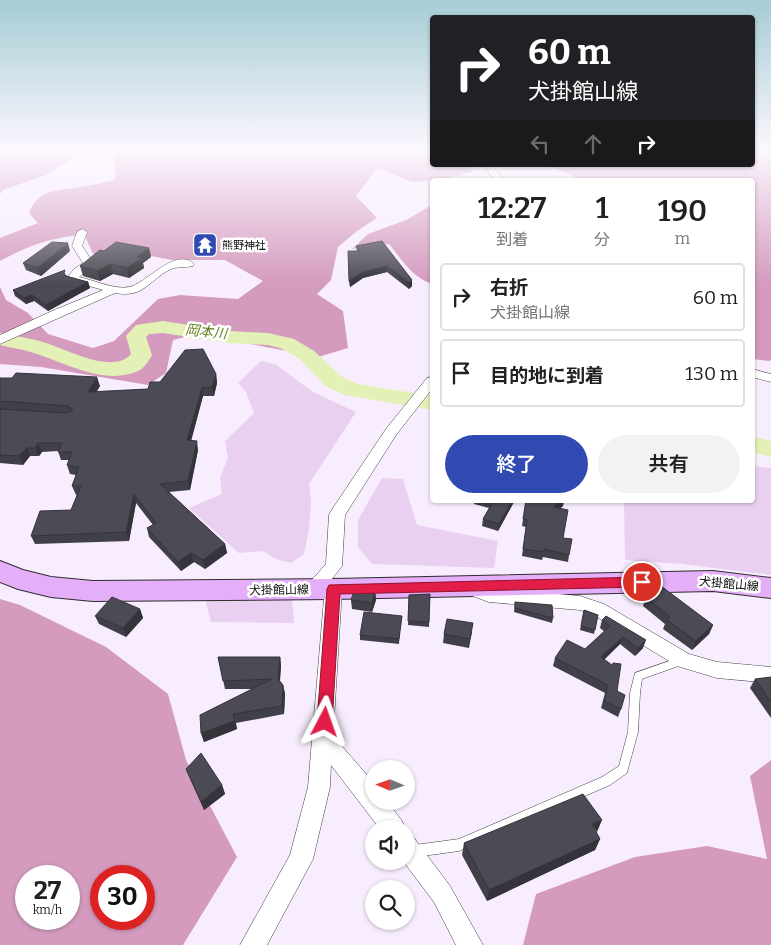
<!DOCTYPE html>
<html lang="ja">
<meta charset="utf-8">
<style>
body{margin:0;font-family:Bitter,"Noto Sans JP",serif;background:#f2f2f2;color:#202124;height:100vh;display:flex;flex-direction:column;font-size:19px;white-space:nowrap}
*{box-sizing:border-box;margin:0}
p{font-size:16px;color:#757577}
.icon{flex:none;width:28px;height:28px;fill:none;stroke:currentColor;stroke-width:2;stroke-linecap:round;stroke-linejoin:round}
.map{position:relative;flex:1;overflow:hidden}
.sheet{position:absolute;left:430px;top:178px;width:325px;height:325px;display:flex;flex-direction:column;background:#fff;border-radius:5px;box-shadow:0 1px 4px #0004}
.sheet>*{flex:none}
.banner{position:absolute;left:430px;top:15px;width:325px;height:152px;border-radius:5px;box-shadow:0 1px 4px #0004;background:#202124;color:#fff;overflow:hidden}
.needle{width:32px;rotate:272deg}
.controls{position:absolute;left:365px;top:760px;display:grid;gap:10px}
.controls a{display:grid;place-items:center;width:50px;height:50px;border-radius:50%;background:#fff;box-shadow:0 1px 4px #0004;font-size:25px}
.speed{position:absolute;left:15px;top:865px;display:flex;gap:10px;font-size:25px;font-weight:700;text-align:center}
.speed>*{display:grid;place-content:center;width:65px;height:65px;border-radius:50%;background:#fff;box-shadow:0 1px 4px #0004;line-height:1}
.speed small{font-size:12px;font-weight:400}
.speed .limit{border:8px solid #d22;background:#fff;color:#111}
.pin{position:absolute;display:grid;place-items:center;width:42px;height:42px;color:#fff;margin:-21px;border:2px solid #fff;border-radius:50%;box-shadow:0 1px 5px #0007}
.me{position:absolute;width:55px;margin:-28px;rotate:4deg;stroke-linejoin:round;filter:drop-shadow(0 0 4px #0008)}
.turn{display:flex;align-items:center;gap:18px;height:105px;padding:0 15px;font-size:22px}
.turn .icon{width:65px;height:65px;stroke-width:2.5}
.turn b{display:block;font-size:35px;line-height:42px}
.lanes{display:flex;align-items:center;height:48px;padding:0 15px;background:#0003;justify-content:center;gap:25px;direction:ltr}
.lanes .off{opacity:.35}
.eta{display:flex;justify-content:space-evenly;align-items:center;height:85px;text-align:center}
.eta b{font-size:30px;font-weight:600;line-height:35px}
.button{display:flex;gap:10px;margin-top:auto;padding:10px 15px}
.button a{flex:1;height:58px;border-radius:30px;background:#304ab1;color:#fff;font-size:20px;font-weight:600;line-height:58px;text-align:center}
.button a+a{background:#f2f2f2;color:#202124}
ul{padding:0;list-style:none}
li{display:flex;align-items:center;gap:15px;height:68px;margin:0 10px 8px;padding:0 5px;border:2px solid #e0e0e0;border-radius:5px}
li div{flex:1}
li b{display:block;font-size:19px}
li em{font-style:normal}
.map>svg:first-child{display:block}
.farmland{fill:#e9d0f1}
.forest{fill:#d49bbe;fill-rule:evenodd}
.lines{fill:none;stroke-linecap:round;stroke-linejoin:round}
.river{fill:#e4f1b6;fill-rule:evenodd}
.service-casing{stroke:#3f3f3f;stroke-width:1}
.minor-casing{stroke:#3f3f3f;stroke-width:1}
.secondary-casing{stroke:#2e2e2e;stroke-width:2}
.service{fill:#fff;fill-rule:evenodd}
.minor{fill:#fff;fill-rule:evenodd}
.secondary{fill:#e4aef8;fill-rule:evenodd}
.wall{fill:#414048}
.shaded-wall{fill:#35343b}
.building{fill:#4c4a54;stroke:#35343b}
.route{fill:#e11d48;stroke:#92132f}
.labels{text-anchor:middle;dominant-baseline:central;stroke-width:5;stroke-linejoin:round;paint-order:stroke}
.far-poi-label{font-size:11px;fill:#0c0c0c;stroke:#fff;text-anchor:start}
.street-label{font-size:12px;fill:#0c0c0c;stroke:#fff}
.water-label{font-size:14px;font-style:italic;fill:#64801e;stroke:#fff}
</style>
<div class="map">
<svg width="771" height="945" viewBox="0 0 771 945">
<rect width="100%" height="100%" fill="#f8edfe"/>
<!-- farmland -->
<g class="farmland">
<path d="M261,361L275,364L313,392L356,412L309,484L311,503L309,530L304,554L291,563L276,559L263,551L239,553L189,508L222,494L220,477L228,458L225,441L254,413L246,392L238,383Z"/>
<path d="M753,466L771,468V575L682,564L625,560L624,500H752Z"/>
<path d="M382,478L403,479L417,525L498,541L494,568L372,564L358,547V520Z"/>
<path d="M292,598L294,623L211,622L205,599Z"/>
</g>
<!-- forest -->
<g class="forest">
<path d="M0,151H83L46,175L3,190L0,194Z"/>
<path d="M118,151H432V165H473L472,172L441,180L412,182L378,168L356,196L377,218L357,231L338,247L331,280L317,294L343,311L348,348L318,357L245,343L189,336L173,340L166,373L148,385L41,367L0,364V287L6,300L28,313L48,334L93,348L114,341L158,299L180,295L238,299L263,281L225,260H172L119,250L93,254L84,234C48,239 32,244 0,261V238L38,223L29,213C39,188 57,191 80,187C92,185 103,183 115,180V155Z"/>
<path d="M753,151H771V360L769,361L753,359L752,180H579L570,174L544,165H752Z"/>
<path d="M432,205V284C413,278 401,259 389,244L352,249L368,234L406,220Z"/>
<path d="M0,599L20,605L106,647L168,694L186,760L237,857L183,945H0ZM26,876H69V919H26ZM101,876H144V919H101Z"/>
<path d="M771,760V945H523L536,894L635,857L707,846L767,859L750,776Z"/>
</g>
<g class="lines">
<!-- river -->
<g class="river">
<path d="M163,321L228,331L268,333L294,339L314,351L341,376L358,384L432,396V410L345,395L325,386L300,359L280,348L268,345L228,343L163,333L149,334L146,337L152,355C149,360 145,367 140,370C107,387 66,363 34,353C23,349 11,348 0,345V333C15,336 31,338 46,343C68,350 114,375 131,354L126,336L136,325Z"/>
<path d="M752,436L771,441V457L752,452Z"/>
</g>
<defs>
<path id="service" d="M681,657L684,658L686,661L684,664L642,679L640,693L638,732L628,769L627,773L610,785L459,851L415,857L411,855L409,851L411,847L415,845L459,839L602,777L619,766L628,732L630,693L635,673Z"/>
<g id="minor">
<path d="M483,165H492L504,180H495Z"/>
<path d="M82,229L87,232L82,246L94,264L79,277C94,280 114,290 129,287C145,285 175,246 194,264L193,266C184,268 177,266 169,270C147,282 144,298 115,293L0,344V335L52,311L103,290L68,280L67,278L74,269L83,263L72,246L77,232Z"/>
<path d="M752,369L771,374V382L752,377Z"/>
<path d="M432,377V389L396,435L345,515L342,566L328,584L333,582L339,584L342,589L333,736L374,783V801H387L402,821L405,829H380L331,765L330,787L313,859L267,945H240L290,855L308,787L325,587C319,594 316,597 307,594L304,589L326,564L329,515L331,511L386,429L427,378Z"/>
<path d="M473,582L490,588L580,596L604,604L689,654L717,662L771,667V683L717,678L677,666L592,614L580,610L489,602L467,594L464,589L467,584Z"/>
<path d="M406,835L414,838L450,886L483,945H456L434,902L403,861H406Z"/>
</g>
<path id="secondary" d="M0,561L23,570L51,577L93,581L333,579L713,571L771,578V598L713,591L333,599L93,601L51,597L18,589L0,582Z"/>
</defs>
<!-- service casing -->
<use href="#service" class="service-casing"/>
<!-- minor casing -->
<use href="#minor" class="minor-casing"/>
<!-- secondary casing -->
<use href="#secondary" class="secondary-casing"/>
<!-- service -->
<use href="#service" class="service"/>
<!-- minor -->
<use href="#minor" class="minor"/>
<!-- secondary -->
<use href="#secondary" class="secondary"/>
</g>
<!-- wall -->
<g class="wall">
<path d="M382,241L412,286L409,289L387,272L363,278L350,287L348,251H357L356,246Z"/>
<path d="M149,248L151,257L143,263L144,268L129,278L113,274L100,281L83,276L80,266L104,251Z"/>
<path d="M70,251L41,276L26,270L23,263Z"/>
<path d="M67,275L66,276L88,282L90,288L48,311L34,301L26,304L15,296L13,290Z"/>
<path d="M216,374L217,383L214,396H203L191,440L198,450L190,490L169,492L225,544L227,553L205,569L194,562L181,571L149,537L147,528L153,525L136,503L129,541L35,544L31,536L71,510L77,495H76L72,486L76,475L70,474L67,465L69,460H61L58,451L42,452L39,456H30L23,465L0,463V378L100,386L96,392L148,389L160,382Z"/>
<path d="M475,500H515L498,531L482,526L483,519L489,508L474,504Z"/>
<path d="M526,500H564L563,506L560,508L563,538L569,555L568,562L543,557L542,560L522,556L526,527L522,526Z"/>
<path d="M375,591L376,600L372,612L352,609L351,600Z"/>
<path d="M430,594L429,627L408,625L409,595Z"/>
<path d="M646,597L713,625L709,634L692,650L663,629L665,624L643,606Z"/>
<path d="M515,602L553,618L552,623L514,612Z"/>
<path d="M140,609L143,618L126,637L99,624L95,616Z"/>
<path d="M584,610L598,615L594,634L580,630Z"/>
<path d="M401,620L399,644L360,640V635Z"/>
<path d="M602,620L643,648L635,656L620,644L604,659L617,691L621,709L618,717L601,708L605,693L553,666L555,658L585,649L605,632L600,628Z"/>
<path d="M472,632L469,648L443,643L444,634Z"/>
<path d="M218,657H280L281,666L280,681L283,685L285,694L284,714L236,723L237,729L204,742L201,733L253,689H225Z"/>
<path d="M771,677V718L750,688L755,679Z"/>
<path d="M186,769L222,785L225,794L204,810Z"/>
<path d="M600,839L595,850L487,901L462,855L464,843Z"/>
</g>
<!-- shaded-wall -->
<g class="shaded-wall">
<path d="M68,243L70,251L41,276L38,268Z"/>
<path d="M149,248L151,257L143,263L144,268L129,278L127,268L137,257Z"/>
<path d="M111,264L113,274L100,281L97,271Z"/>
<path d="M387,266V272L363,278L350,287L349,281L363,272Z"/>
<path d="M412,280V286L409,289V283Z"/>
<path d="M88,282L90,288L48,311L46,305Z"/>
<path d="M32,295L34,301L26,304L24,298Z"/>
<path d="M216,374L217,383L214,396L212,387Z"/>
<path d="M97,377L100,386L91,401L88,392Z"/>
<path d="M202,388L203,396L189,449L187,440Z"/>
<path d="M197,441L198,450L190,490L188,481Z"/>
<path d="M38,443L42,452L39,456L35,448Z"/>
<path d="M27,448L30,456L23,465L19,456Z"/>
<path d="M134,494L136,503L129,541L126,532Z"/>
<path d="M513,500H515L498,531L499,524Z"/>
<path d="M562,500H564L563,506L553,514L554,507Z"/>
<path d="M225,544L227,553L205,569L203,560Z"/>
<path d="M191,553L194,562L181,571L178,562Z"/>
<path d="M375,591L376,600L372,612V603Z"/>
<path d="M140,609L143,618L126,637L123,628Z"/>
<path d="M713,625L709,634L692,650L696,641Z"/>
<path d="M623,637L620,644L599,665L601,657Z"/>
<path d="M646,640L643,648L635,656L638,648Z"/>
<path d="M280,657L281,666L279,688L278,679Z"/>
<path d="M283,685L285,694L284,714L282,706Z"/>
<path d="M235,721L237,729L204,742L201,733Z"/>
<path d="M222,785L225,794L204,810L201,802Z"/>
<path d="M602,820L597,832L592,824Z"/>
<path d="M600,839L595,850L487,901L489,890Z"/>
</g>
<!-- building -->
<g class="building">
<path d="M382,241L412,280L409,283L387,266L363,272L349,281L348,251H360L356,246Z"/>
<path d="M52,242L68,243L38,268L23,263Z"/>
<path d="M116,242L149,248L137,257L142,258L127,268L111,264L97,271L80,266L100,250L104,251Z"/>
<path d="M65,270L64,273L66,276L88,282L46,305L32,295L24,298L13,290Z"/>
<path d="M203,349L216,374L212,387L202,388L187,440L197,441L188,481L160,484L225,544L203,560L191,553L178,562L147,528L156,523L134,494L126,532L31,536L40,511L71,510L81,486H72L79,467L67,465L72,452H58L62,443H38L35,448H27L19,456L0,455V409L68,413L73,410L68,406L0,401V378H12L16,373L97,377L88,392L148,389L150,382H160L185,350Z"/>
<path d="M487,500H513L499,524L483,519L493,502Z"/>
<path d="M526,500H562L554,507L568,510L563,538L572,539L569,555L544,549V552L523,549L527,520L523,519Z"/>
<path d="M661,586L713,625L696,641L667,620L670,617L646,597Z"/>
<path d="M354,591H375L372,603L351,600Z"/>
<path d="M430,594L429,622L408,621L409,595Z"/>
<path d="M112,597L140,609L123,628L95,616Z"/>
<path d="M515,602L552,605L553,618L515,608Z"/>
<path d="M584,610L598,615L595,630L581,626Z"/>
<path d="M364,612L402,616L399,639L360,635Z"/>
<path d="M606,616L646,640L638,648L623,637L601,657L612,665L613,663L621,664L617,691L625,695L621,709L604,701L608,685L555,658L567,640L585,649L610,626L602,620Z"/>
<path d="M447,619L473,623L470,639L444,634Z"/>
<path d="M218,657H280L278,679L283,685L282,706L233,714L235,721L201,733L200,715L272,679L223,681Z"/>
<path d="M771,677V702L755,679Z"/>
<path d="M201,753L222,785L201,802L186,769Z"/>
<path d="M583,794L602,820L592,824L600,839L489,890L464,843Z"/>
</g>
<!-- sky -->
<linearGradient id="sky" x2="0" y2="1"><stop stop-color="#a6ccd4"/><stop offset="0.53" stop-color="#fcf7ff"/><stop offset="1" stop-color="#fcf7ff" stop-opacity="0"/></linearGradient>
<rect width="771" height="284" fill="url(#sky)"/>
<!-- route -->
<path class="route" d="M642,577L647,579L649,582L647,586L642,587L340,594L332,722L330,727L325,729L319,727L317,722L327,589L329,585Z"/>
<!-- icons -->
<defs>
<symbol id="temple-square" viewBox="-11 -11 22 22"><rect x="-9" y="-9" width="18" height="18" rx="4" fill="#304ab1" stroke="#fff"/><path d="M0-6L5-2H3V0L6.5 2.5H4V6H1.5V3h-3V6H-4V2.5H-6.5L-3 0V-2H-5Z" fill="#fff"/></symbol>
</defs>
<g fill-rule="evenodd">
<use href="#temple-square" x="191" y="231" width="28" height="28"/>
</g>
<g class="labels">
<!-- far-poi labels -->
<g class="far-poi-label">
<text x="222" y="245">熊野神社</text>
</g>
<!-- street labels -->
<g class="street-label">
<text transform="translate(729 584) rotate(5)">犬掛館山線</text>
<text transform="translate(279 590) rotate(-1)">犬掛館山線</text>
</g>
<!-- water labels -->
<g class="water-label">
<text transform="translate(206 332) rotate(6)">岡本川</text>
</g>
</g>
</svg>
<div class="controls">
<a><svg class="needle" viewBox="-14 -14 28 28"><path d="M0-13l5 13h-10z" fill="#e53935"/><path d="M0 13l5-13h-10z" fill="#757577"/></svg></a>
<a><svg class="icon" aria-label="sound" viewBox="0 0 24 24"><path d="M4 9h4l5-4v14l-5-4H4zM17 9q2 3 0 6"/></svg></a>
<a><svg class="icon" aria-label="search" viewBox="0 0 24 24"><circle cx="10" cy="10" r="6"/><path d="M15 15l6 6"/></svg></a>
</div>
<div class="speed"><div>27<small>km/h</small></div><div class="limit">30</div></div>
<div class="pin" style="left:642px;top:582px;background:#d93025"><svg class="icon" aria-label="arrive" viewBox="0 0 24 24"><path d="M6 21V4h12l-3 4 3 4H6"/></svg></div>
<svg class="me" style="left:325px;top:722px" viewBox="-20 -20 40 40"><path d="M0-17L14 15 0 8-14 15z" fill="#e11d48" stroke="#fff" stroke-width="4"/></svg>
<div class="banner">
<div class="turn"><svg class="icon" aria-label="right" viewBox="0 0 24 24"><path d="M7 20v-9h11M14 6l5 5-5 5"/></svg><div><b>60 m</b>犬掛館山線</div></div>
<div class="lanes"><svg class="icon off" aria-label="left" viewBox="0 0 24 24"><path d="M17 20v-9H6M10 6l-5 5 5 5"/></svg><svg class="icon off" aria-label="ahead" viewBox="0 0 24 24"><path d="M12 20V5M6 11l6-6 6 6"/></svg><svg class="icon" aria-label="right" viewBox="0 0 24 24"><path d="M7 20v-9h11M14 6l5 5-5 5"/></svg></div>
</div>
<section class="sheet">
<div class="eta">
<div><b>12:27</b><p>到着</p></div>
<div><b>1</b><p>分</p></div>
<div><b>190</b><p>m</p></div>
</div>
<ul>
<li><svg class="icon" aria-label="right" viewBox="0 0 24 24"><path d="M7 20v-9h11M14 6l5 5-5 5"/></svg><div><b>右折</b><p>犬掛館山線</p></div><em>60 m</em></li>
<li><svg class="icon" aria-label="arrive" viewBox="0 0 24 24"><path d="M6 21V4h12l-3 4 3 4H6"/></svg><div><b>目的地に到着</b></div><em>130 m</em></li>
</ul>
<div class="button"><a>終了</a><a>共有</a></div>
</section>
</div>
